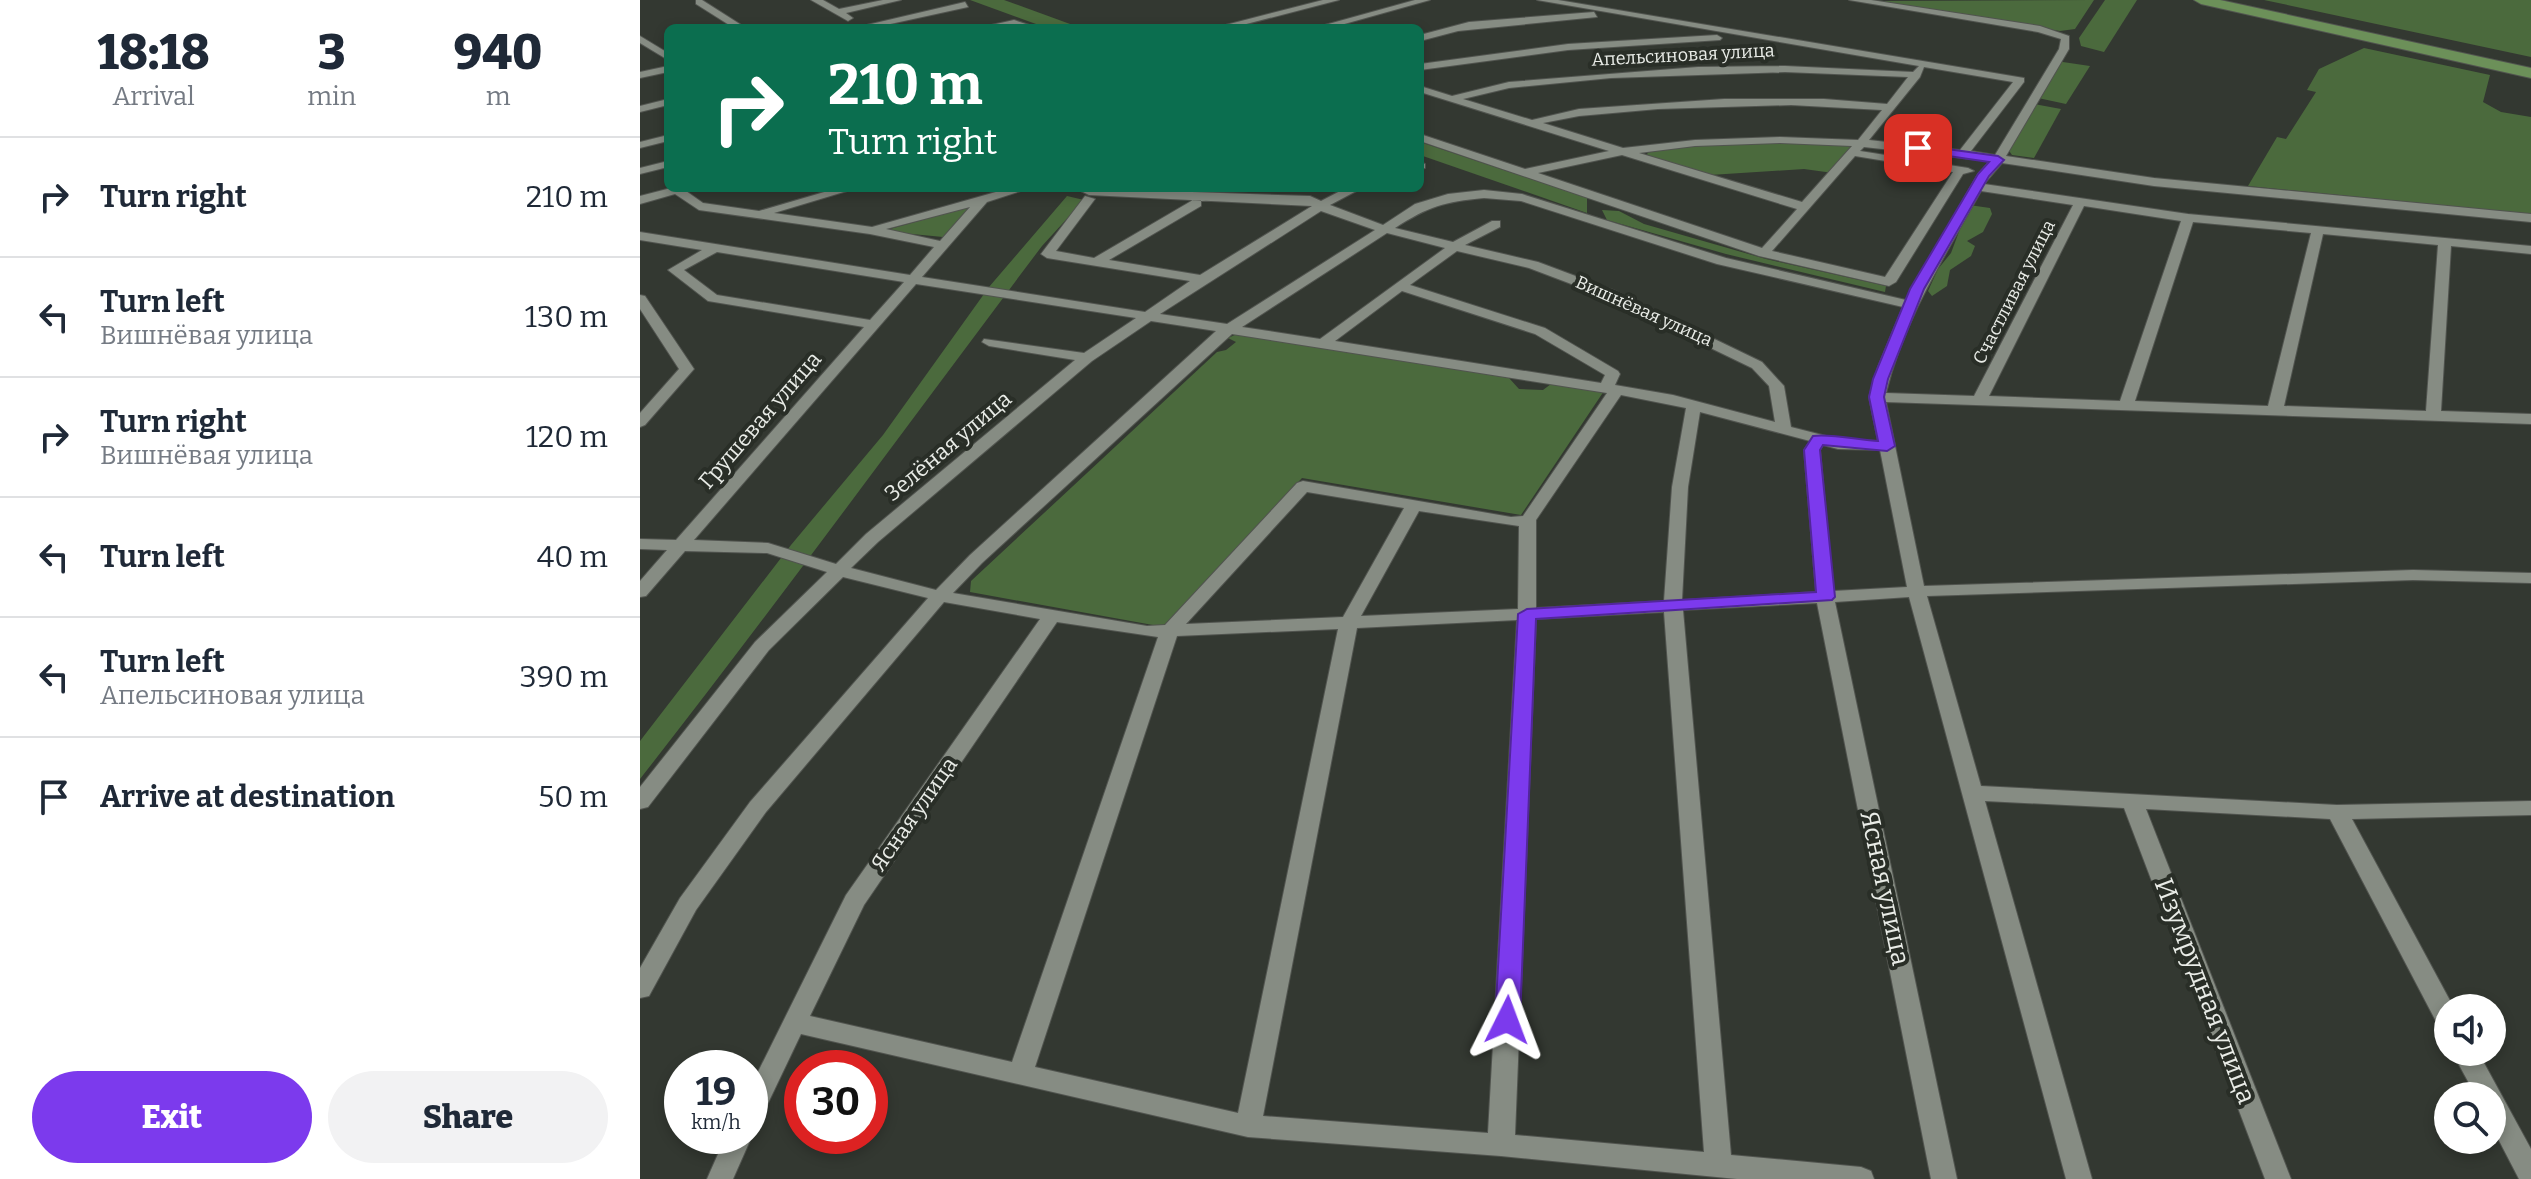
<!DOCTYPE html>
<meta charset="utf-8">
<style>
body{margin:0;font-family:Bitter,serif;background:#f2f2f3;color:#1f2937;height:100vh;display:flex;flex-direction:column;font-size:30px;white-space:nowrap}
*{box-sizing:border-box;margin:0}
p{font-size:26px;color:#747a83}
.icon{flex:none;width:44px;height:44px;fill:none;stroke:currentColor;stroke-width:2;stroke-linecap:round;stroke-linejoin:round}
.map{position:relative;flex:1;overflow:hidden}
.drawer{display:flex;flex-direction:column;background:#fff;width:640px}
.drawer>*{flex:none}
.top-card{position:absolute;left:24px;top:24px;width:760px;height:168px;border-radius:12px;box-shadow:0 4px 12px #0003;background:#0b6e4f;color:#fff;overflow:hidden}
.buttons{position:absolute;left:1794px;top:994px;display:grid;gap:16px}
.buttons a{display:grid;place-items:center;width:72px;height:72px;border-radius:50%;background:#fff;box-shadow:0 4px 12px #0003;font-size:40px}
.speed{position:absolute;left:24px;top:1050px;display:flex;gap:16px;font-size:40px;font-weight:700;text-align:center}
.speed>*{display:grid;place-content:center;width:104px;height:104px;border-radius:50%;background:#fff;box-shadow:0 4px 12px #0003;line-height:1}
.speed small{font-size:20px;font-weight:400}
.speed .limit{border:12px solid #d22;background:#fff;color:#111}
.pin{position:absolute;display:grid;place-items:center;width:68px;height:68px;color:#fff;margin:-34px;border-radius:16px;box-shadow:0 4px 12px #0006}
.me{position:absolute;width:88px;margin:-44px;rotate:3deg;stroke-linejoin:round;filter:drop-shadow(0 0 6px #0008)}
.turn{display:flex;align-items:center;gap:28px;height:168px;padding:0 32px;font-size:36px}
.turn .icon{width:104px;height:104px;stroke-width:2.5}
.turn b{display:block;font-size:56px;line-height:68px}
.eta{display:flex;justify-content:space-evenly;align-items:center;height:136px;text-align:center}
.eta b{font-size:48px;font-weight:800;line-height:56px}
.cta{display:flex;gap:16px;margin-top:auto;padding:16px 32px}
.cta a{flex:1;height:92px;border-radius:48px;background:#7c3aed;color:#fff;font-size:32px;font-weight:800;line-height:92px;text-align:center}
.cta a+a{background:#f2f2f3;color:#1f2937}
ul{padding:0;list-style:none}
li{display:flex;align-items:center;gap:24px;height:120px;padding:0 32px;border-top:2px solid #e0e1e3}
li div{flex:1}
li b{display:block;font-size:30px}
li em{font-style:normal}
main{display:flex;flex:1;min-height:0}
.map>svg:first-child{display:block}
.green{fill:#4b6a3d}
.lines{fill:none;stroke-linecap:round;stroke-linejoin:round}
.street-casing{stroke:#51544f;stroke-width:2}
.primary-casing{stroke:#51544f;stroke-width:2}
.street{fill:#868c83;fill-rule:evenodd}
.primary{fill:#6c9059;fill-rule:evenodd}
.route{fill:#7c3aed;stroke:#51269a;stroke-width:2}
.labels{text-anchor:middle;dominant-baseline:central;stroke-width:8;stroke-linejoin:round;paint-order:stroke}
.far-street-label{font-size:18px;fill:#e9ece7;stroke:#292e27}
.street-label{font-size:22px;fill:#e9ece7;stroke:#292e27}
.near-street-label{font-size:26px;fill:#e9ece7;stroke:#292e27}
</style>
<main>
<section class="drawer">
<div class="eta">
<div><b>18:18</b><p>Arrival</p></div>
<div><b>3</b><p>min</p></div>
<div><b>940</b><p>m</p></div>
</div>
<ul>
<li><svg class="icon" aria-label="right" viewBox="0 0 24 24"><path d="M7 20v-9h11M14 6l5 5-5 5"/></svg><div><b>Turn right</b></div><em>210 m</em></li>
<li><svg class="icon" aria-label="left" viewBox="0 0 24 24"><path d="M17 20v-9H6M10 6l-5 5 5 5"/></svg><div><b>Turn left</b><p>Вишнёвая улица</p></div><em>130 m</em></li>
<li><svg class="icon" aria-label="right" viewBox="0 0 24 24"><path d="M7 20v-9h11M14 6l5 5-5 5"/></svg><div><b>Turn right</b><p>Вишнёвая улица</p></div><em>120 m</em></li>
<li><svg class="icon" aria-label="left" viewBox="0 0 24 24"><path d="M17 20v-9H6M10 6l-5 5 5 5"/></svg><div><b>Turn left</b></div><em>40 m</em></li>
<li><svg class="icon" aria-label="left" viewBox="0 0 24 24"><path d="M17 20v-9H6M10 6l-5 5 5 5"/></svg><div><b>Turn left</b><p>Апельсиновая улица</p></div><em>390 m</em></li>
<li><svg class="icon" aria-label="arrive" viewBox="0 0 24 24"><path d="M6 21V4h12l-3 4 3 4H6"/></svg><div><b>Arrive at destination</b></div><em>50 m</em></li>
</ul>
<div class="cta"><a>Exit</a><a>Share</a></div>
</section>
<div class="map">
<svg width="1891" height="1179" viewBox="0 0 1891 1179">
<rect width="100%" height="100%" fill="#333831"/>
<!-- green -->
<g class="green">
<path d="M330,0H364L441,28H407Z"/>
<path d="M1224,0L1244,1L1454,0L1435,29L1420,31Z"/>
<path d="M1465,0H1497L1464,52L1441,46L1439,38Z"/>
<path d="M1624,0H1891V57Z"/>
<path d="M1724,48L1850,75L1843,102L1861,112L1891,117V214L1608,186L1637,137L1646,139L1676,92L1667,90L1679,69Z"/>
<path d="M1416,61L1450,66L1426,104L1398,98Z"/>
<path d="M1394,104L1421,109L1394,158L1372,155L1365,145Z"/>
<path d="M780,142L947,198V213L780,155Z"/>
<path d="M1116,142L1204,143L1214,146L1193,173L1164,169L1070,175L1007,156L1008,150Z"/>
<path d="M427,196L444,200L402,246C268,424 137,604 0,779V741L151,545L243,435L349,287Z"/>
<path d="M1329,205L1350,208L1352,214L1343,232L1327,241L1335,246L1331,256L1310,270L1307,286L1292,296L1288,291L1298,269L1311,253Z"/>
<path d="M325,208L329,210L309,235L303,237L251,232L250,229Z"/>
<path d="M962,210L979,211L1004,224L1126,259L1246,286L1245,292L1086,254L967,220Z"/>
<path d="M597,334L869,378L879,389L903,390L911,384L964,391L881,515L662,478L524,627L330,592L331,581L577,352L586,350L596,342L588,338Z"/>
</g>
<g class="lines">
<defs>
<g id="street">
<path d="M56,0H62L106,28H94L56,4Z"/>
<path d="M171,0H183L199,9L243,0H261L206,13L213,18L208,21Z"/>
<path d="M683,0H699L591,28H574Z"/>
<path d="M775,0H790L690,28H674Z"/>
<path d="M897,0H918L1384,78V82L1331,151L1355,155L1419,49L1421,39L1398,32L1209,0H1231L1400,26L1429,36V49L1366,156L1514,178L1891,214V222L1514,186L1362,163L1344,184L1548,214L1891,246V254L1811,246L1801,411L1891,414V424L1246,402L1284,586L1773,570L1891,573V583L1773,580L1287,596L1341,786L1697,805L1891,801V815L1712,819L1814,1008H1808V1030L1799,1027L1690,819L1506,809L1651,1179H1625L1484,808L1345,801L1452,1179H1426L1269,597L1195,602L1317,1179H1291L1177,603L1043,610L1091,1155L1221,1167L1231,1171L1234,1179H1097L861,1156L608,1137L161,1034L119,1122L110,1125V1088L206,895L400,619L304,602L126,812L56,910L9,996L0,998V968L40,898L110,802L288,598L203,577L129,650L8,807L0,809V787L115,642L187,572L127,553L45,551L6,596L0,597V581L27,550L0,549V539L36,540L224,327L68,301L28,270L62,250L0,240V232L270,275L294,247L230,234L59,210L35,194L0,204V196L31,188H51L46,191L63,203L119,211L198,188H217L134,213L232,227L370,188H390L347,202L282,277L505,312L550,281L407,258L401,254L445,196L455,199L416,251L454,258L553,200H561V206L469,260L560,275L672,206L449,195L435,188L670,196L681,201L706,188H722L690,205L743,225L775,204L808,194L844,190L882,194L1086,258L1266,300L1338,174L1350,161L1224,147L1220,151L1328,168L1334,171L1323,174L1256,282L1249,286L1119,256L780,141V134L885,169L969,151L780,92V86L812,96L869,82L1058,67L1145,66L1273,72L1279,66ZM1284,67L1373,82L1320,150L1229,140L1280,77ZM1145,72L1268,77L1247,104L1184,99H1084L939,109L892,120L823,99L869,88L971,78ZM1151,105L1242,110L1218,140L1140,137L1055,140L983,148L903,123L939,116L1018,109ZM1140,143L1212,146L1162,202L999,153L1055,146ZM982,155L1157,209L1122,248L898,173ZM1215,156L1313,172L1245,277L1132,251ZM1341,191L1433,205L1334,396L1246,393C1264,319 1304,258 1341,191ZM844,198L881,201L1077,264L1263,307L1238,367L1229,397L1238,441L1198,439L1151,427L1144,386L1122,362L973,290L898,262L825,245L860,227V221H852L813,242L755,228C789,206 804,202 844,198ZM1444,206L1541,221L1480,401L1349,396ZM330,207L300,241L246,229ZM681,211L735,230L587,324L520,314ZM1553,222L1671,233L1628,406L1495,401ZM747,233L805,248L680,339L602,327ZM1683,234L1798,245L1786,411L1644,406ZM817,251L889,268L963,296L1112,368L1129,386L1135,422L1033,395L975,385L980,374L978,371L905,328L770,285ZM77,252L264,282L230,320L77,295L44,270ZM276,284L496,318L444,353L344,339L342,342L349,346L435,360L226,534L196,564L128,543L54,540ZM762,291L895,334L965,375L961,383L695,341ZM511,321L576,331L330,555L296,590L211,568L238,542L452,361ZM592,334L967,393L883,516L871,517L663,481L657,483L525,625L507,626L313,593L342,563ZM981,395L1046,408L1032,487L1024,601L896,608V520ZM1060,412L1170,441L1164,450L1176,592L1042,600L1048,487ZM1183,445L1198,449L1240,450L1267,587L1193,591L1180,450ZM667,492L764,508L703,617L546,624ZM779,511L879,526L878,609L721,616ZM1024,612L1064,1152L875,1135L896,619ZM877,620L848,1133L623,1116L717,628ZM417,622L518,637L372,1062L170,1016L224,905ZM698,629L598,1113L395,1067L537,636Z"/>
<path d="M325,2L328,7L232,28H214Z"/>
<path d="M954,12L957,17L818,31L780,41V35L829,22Z"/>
<path d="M374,20L398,28H345L347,26Z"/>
<path d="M1077,35L1082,38L1080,40L928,50L780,70V64L928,44Z"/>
<path d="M0,36L28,53V60L0,43Z"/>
<path d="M28,66V72L0,78V72Z"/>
<path d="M28,99V105L0,112V106Z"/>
<path d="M28,135V141L0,148V142Z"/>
<path d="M28,161V167L0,174V168Z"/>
<path d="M780,162L785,164V168L780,169Z"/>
<path d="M0,295L5,296L54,369L5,425L0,427V413L39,369L0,309Z"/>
<path d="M1812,1052H1838L1891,1149V1179H1879L1852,1127V1096H1836Z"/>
<path d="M110,1132L112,1136L93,1179H67L86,1136H110Z"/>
</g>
<path id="primary" d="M1554,0H1580L1891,68V78L1561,4Z"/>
</defs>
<!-- street casing -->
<use href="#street" class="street-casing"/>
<!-- primary casing -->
<use href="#primary" class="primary-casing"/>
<!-- street -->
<use href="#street" class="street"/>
<!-- primary -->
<use href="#primary" class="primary"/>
</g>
<!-- route -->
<path class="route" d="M1278,145L1358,156L1364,160L1349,176L1284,289L1248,379L1244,397L1255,446L1247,451L1183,445L1180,450L1195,597L1192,600L896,619L880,1020L876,1027L867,1030L859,1027L855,1020L878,614L887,609L1176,592L1164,450L1173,436C1188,433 1220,440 1238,441L1229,397L1233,379L1270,289L1338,174L1349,162L1274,151V146Z"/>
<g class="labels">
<!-- far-street labels -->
<g class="far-street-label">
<text transform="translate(1043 55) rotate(-3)">Апельсиновая улица</text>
<text transform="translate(1374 292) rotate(-63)">Счастливая улица</text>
<text transform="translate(1004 311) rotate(24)">Вишнёвая улица</text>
</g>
<!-- street labels -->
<g class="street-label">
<text transform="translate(120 420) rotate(-49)">Грушевая улица</text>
<text transform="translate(308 446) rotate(-40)">Зелёная улица</text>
<text transform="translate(274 814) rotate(-55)">Ясная улица</text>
</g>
<!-- near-street labels -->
<g class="near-street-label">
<text transform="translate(1245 888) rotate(78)">Ясная улица</text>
<text transform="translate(1565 991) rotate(69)">Изумрудная улица</text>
</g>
</g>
</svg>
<div class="buttons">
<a><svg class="icon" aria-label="sound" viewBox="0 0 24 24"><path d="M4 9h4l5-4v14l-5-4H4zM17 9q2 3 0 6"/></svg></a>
<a><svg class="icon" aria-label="search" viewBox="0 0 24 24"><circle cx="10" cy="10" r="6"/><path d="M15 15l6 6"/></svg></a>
</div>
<div class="speed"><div>19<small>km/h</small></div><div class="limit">30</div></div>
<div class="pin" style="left:1278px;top:148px;background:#d93025"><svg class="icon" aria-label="arrive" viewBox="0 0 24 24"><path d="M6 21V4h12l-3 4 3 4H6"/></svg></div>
<svg class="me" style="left:867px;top:1020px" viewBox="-20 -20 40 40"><path d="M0-17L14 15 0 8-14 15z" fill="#7c3aed" stroke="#fff" stroke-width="4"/></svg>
<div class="top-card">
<div class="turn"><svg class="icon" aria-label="right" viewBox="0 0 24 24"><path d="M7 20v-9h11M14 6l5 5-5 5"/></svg><div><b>210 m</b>Turn right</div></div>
</div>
</div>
</main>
